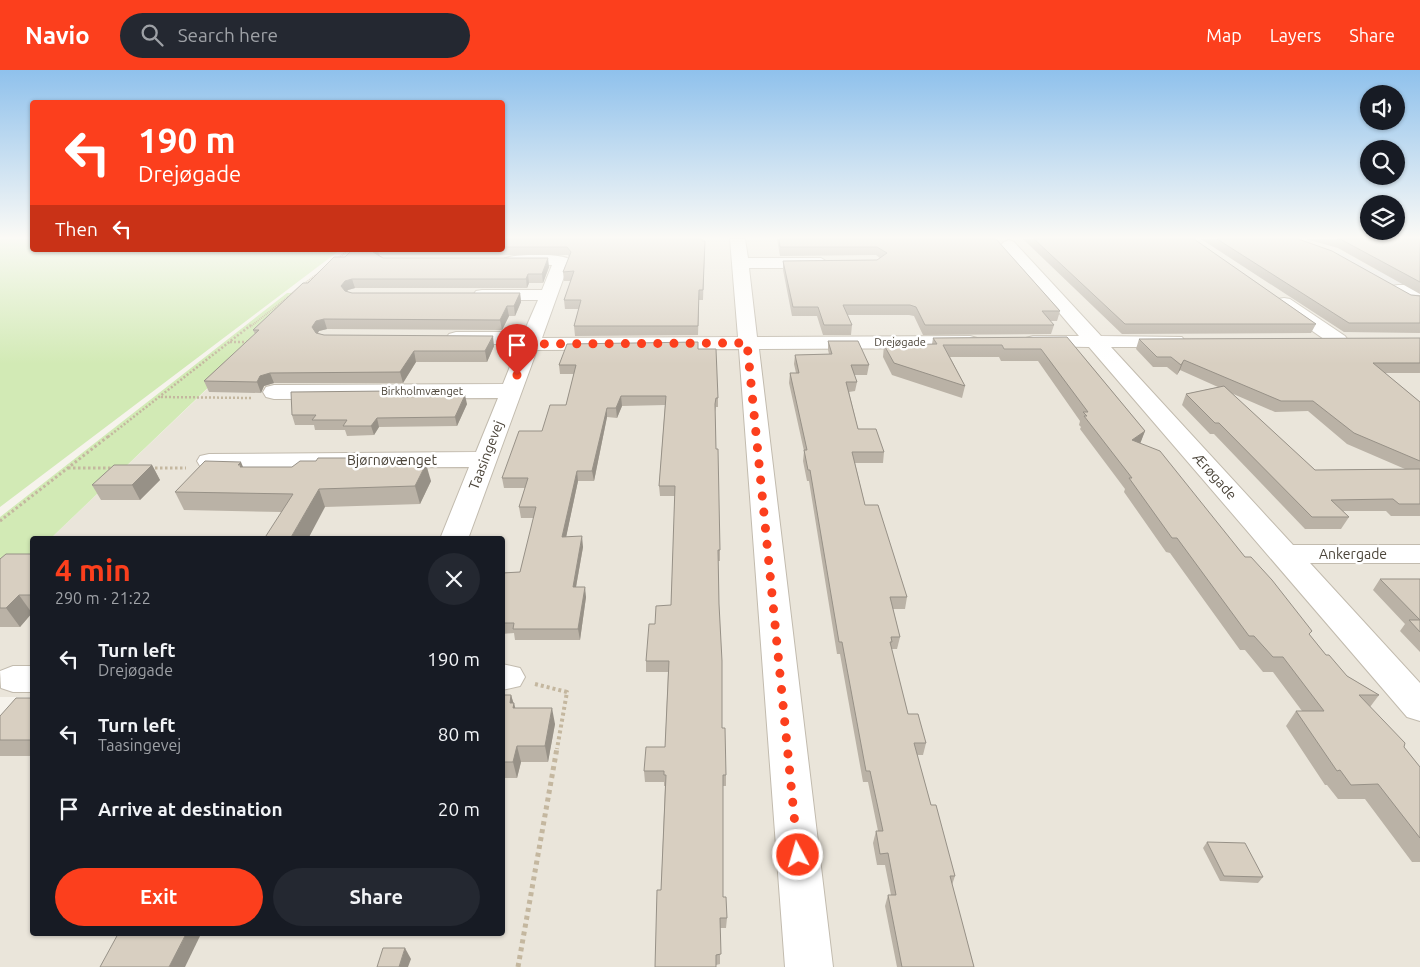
<!DOCTYPE html>
<meta charset="utf-8">
<style>
body{margin:0;font-family:Ubuntu,sans-serif;background:#242831;color:#f1f3f6;height:100vh;display:flex;flex-direction:column;font-size:19px;white-space:nowrap}
*{box-sizing:border-box;margin:0}
p{font-size:16px;color:#9ea1a6}
.icon{flex:none;width:28px;height:28px;fill:none;stroke:currentColor;stroke-width:2;stroke-linecap:round;stroke-linejoin:round}
.map{position:relative;flex:1;overflow:hidden}
.side{position:absolute;left:30px;top:466px;width:475px;height:400px;display:flex;flex-direction:column;background:#171b24;border-radius:5px;box-shadow:0 1px 4px #0004}
.side>*{flex:none}
.top-card{position:absolute;left:30px;top:30px;width:475px;height:152px;border-radius:5px;box-shadow:0 1px 4px #0004;background:#fc3f1d;color:#fff;overflow:hidden}
.buttons{position:absolute;left:1360px;top:15px;display:grid;gap:10px}
.buttons a{display:grid;place-items:center;width:45px;height:45px;border-radius:50%;background:#171b24;box-shadow:0 1px 4px #0004;font-size:25px}
.pin{position:absolute;display:grid;place-items:center;width:42px;height:42px;color:#fff;margin:-51px -21px;border-radius:50% 50% 50% 0;rotate:-45deg;box-shadow:0 0 5px #0007}
.pin .icon{rotate:45deg}
.me{position:absolute;width:55px;margin:-28px;rotate:354deg;stroke-linejoin:round;filter:drop-shadow(0 0 4px #0008)}
.turn{display:flex;align-items:center;gap:18px;height:105px;padding:0 25px;font-size:22px}
.turn .icon{width:65px;height:65px;stroke-width:2.5}
.turn b{display:block;font-size:35px;line-height:42px}
.then{display:flex;align-items:center;height:48px;padding:0 25px;background:#0003;gap:10px;font-size:19px}
.round{display:grid;place-items:center;flex:none;width:52px;height:52px;border-radius:26px;background:#242831}
.head{display:flex;align-items:center;justify-content:space-between;height:85px;padding:0 25px}
h1{font-size:30px;font-weight:600;line-height:38px;color:#fc3f1d}
.action{display:flex;gap:10px;margin-top:auto;padding:10px 25px}
.action a{flex:1;height:58px;border-radius:30px;background:#fc3f1d;color:#fff;font-size:20px;font-weight:600;line-height:58px;text-align:center}
.action a+a{background:#242831;color:#f1f3f6}
ul{padding:0;list-style:none}
li{display:flex;align-items:center;gap:15px;height:75px;padding:0 25px}
li div{flex:1}
li b{display:block;font-size:19px}
li em{font-style:normal}
header{display:flex;align-items:center;gap:30px;box-sizing:border-box;height:70px;padding:0 25px;background:#fc3f1d;color:#fff}
header strong{font-size:24px}
nav{display:flex;gap:28px;margin-inline-start:auto;font-size:18px}
.search{width:350px;height:45px;background:#242831;display:flex;align-items:center;gap:12px;box-sizing:border-box;padding:0 18px;border-radius:28px;color:#9ea1a6;font-size:19px}
.map>svg:first-child{display:block}
.residential{fill:#eae5da}
.green{fill:#d2eab5}
.parking{fill:#e5e3e0}
.lines{fill:none;stroke-linecap:round;stroke-linejoin:round}
.minor-casing{stroke:#c2bbae;stroke-width:2}
.path-far4{stroke:#c4b79f;stroke-width:2;stroke-dasharray:1 1;stroke-linecap:butt}
.path-far3{stroke:#c4b79f;stroke-width:2.5;stroke-dasharray:2 2;stroke-linecap:butt}
.path-far2{stroke:#c4b79f;stroke-width:3;stroke-dasharray:2.5 2.5;stroke-linecap:butt}
.path-far1{stroke:#c4b79f;stroke-width:4;stroke-dasharray:3 3;stroke-linecap:butt}
.path{stroke:#c4b79f;stroke-width:5;stroke-dasharray:4 4;stroke-linecap:butt}
.minor{fill:#fff;fill-rule:evenodd}
.wall{fill:#bab2a6;fill-rule:evenodd}
.shaded-wall{fill:#979187}
.building{fill:#d8cfc1;stroke:#979187}
.route{stroke:#fc3f1d;stroke-width:9;stroke-dasharray:0 16.2}
.labels{text-anchor:middle;dominant-baseline:central;stroke-width:5;stroke-linejoin:round;paint-order:stroke}
.far-street-label{font-size:11px;fill:#4b4439;stroke:#fff}
.street-label{font-size:14px;fill:#4b4439;stroke:#fff}
</style>
<header>
<strong>Navio</strong>
<div class="search"><svg class="icon" aria-label="search" viewBox="0 0 24 24"><circle cx="10" cy="10" r="6"/><path d="M15 15l6 6"/></svg>Search here</div>
<nav><a>Map</a><a>Layers</a><a>Share</a></nav>
</header>
<div class="map">
<svg width="1420" height="897" viewBox="0 0 1420 897">
<rect width="100%" height="100%" fill="#f6f3ec"/>
<!-- residential -->
<g class="residential">
<path d="M503,169H1420V897H0V668L32,635V864H502V469H50L307,224L290,223L347,180H502Z"/>
<path d="M32,485V627H0V516Z"/>
</g>
<!-- green -->
<g class="green">
<path d="M0,169H32V180H340L0,437Z"/>
<path d="M287,223H307L50,469H32V485L0,516V447Z"/>
</g>
<!-- parking -->
<path class="parking" d="M1313,182H1341L1373,200H1388L1420,227V231Z"/>
<g class="lines">
<defs>
<g id="minor">
<path d="M730,169H745L748,188H821L829,193L821,198H749L757,267L970,266L977,268L980,272L977,276L970,278L759,279L833,897H785L739,279L537,280L468,469H440L469,397L209,398L200,396L197,391L200,386L209,384L476,382L498,328L274,329L266,327L263,322L266,317L274,315L503,314L519,274H456L449,272L446,268L449,264L456,262H524L538,230H482L476,229L473,225L476,221L482,220H542L552,195L505,193L503,190C508,183 565,183 570,190L542,268L738,267Z"/>
<path d="M1009,170L1014,172L1101,266L1182,267L1185,271L1182,275L1175,277H1111L1293,475H1420V493H1310L1420,613V651L1407,647L1089,277L1026,276L1023,272L1026,268L1033,266H1079L1004,178L1001,175L1004,172Z"/>
<path d="M1398,215H1420V225L1392,224L1389,220L1392,216Z"/>
<path d="M1284,228L1290,229L1345,266L1348,270L1345,274H1331L1278,237L1275,233L1278,229Z"/>
<path d="M502,594L520,598L525,607L520,616L502,620Z"/>
<path d="M13,596H32V622H13L1,618L0,601Z"/>
</g>
</defs>
<!-- minor casing -->
<use href="#minor" class="minor-casing"/>
<!-- path-far4 -->
<g class="path-far4">
<path d="M337,189L349,180"/>
<path d="M303,215L316,205"/>
<path d="M250,257L293,223"/>
</g>
<!-- path-far3 -->
<g class="path-far3">
<path d="M230,272H248"/>
<path d="M161,327L252,328"/>
<path d="M108,367L251,255"/>
</g>
<!-- path-far2 -->
<g class="path-far2">
<path d="M68,398H114"/>
<path d="M150,398H186"/>
<path d="M0,451L110,365"/>
</g>
<!-- path-far1 -->
<path class="path-far1" d="M535,614L567,622L557,679"/>
<!-- path -->
<path class="path" d="M518,897L557,678"/>
<!-- minor -->
<use href="#minor" class="minor"/>
</g>
<!-- wall -->
<g class="wall">
<path d="M502,169L705,171L703,230H699L698,265L575,266L574,256L579,239H565L564,230L571,211H564L563,202L569,187L568,185H379L383,188L549,197L543,213H529L527,218H355L348,220L347,221L352,223H520L521,232L515,246H509L502,260L327,259L319,261L318,263L324,265L494,276L487,292H416L403,313H274L264,316L261,323L209,322L204,311L255,264L253,260L308,213L345,187L352,180H502Z"/>
<path d="M777,169H996L1060,241L1057,251H1050L1054,255L1051,264L923,265L914,246L909,245H847L852,255L851,265H823L817,246H792L783,200V191L877,190L880,188L876,185L780,186Z"/>
<path d="M1023,169H1196L1195,170L1316,254L1311,263L1122,264Z"/>
<path d="M1201,169H1299L1411,225L1420,226V263L1344,262Z"/>
<path d="M1306,169H1420V224L1338,178Z"/>
<path d="M1067,267L1145,361L1140,373L1245,487L1326,585L1347,606L1379,625L1370,637L1420,697V792H1412L1365,729H1338L1327,715H1325L1286,656L1296,641H1302L1273,602H1263L1245,580H1240L1170,483L1166,482L1124,422L1125,419L1080,359L1081,357L1079,355L1080,351L1038,291H1001L999,287H950L965,316L962,328L892,305L883,287L884,275L932,274L933,268Z"/>
<path d="M1420,268V303H1385L1420,332V446H1391L1386,441H1343L1349,447L1341,459H1305L1214,364H1210L1182,335L1186,324L1218,317L1180,300L1177,305L1167,297H1153L1136,279L1139,269ZM1231,323L1275,342L1308,341L1347,374L1405,399L1315,400Z"/>
<path d="M828,271L869,295L867,305H854L857,312L855,321L849,322L858,359L884,382L883,393H855L865,435L907,527L905,539H893L900,567L897,579H891L908,644L926,673L923,685H917L931,735L955,806L952,815L974,897H897L885,836L888,825H891L885,795H877L873,773L876,761H878L868,712H863L840,584H837L809,411H807L803,391L804,381L789,313L790,303H796L794,294L795,285L829,284L828,280Z"/>
<path d="M698,279L718,328V337H716L715,342L716,379L720,480V491H718L719,534L722,658L726,705V716H723V827L727,848L726,858H720V894L716,895L661,820L665,716H664V712H645L644,701L665,677L668,602H646V591L655,554L671,535L675,426H660L659,416L665,335L622,336L617,348L607,347L594,411H578L566,467L583,477L576,517L586,527L580,570H515L514,563L502,564V503L520,502L534,448H521L519,437L525,418H504L502,408L566,335L574,304H560L559,295Z"/>
<path d="M390,324H401L402,327L467,334L457,356L379,357L374,365L347,366L345,360H315L314,355H295L292,345Z"/>
<path d="M355,388L357,394L431,411L420,434L325,437L282,442L184,440L175,422L243,397H292L316,391Z"/>
<path d="M152,395L160,410L140,430H101L92,415Z"/>
<path d="M32,484V543L20,557H0V489Z"/>
<path d="M1380,509H1420V582L1400,561L1405,554L1373,520Z"/>
<path d="M502,625H511L515,638L555,654L548,692H521L517,708H502Z"/>
<path d="M32,628V686H0V646Z"/>
<path d="M1207,772L1263,807L1258,813L1220,811L1203,778Z"/>
</g>
<!-- shaded-wall -->
<g class="shaded-wall">
<path d="M374,180H378L379,185L375,190L373,182Z"/>
<path d="M548,188L549,197L543,213L542,204Z"/>
<path d="M528,204L529,213L527,218L526,209Z"/>
<path d="M352,209L355,218L348,220L344,225L341,216L345,211Z"/>
<path d="M520,223L521,232L515,246L514,236Z"/>
<path d="M507,236L509,246L502,260L500,250Z"/>
<path d="M324,249L327,259L319,261L315,267L312,257L316,251Z"/>
<path d="M493,266L494,276L487,292L485,281Z"/>
<path d="M414,281L416,292L403,313L400,302Z"/>
<path d="M1184,290L1180,300L1177,305L1181,295Z"/>
<path d="M270,303L274,313L264,316L261,323L257,312L260,306Z"/>
<path d="M465,325L467,334L457,356L455,347Z"/>
<path d="M621,326L622,336L617,348L616,338Z"/>
<path d="M607,338V347L594,411L592,401Z"/>
<path d="M377,348L379,357L374,365L371,356Z"/>
<path d="M1145,361L1140,374L1132,370Z"/>
<path d="M241,392L248,409L238,395Z"/>
<path d="M426,394L431,411L420,434L415,416Z"/>
<path d="M152,395L160,410L140,430L132,415Z"/>
<path d="M577,401L578,411L564,477L562,467Z"/>
<path d="M319,419L325,437L308,469H290Z"/>
<path d="M582,466L583,477L574,528L573,517Z"/>
<path d="M585,517L586,527L580,570L578,559Z"/>
<path d="M19,525L32,543L20,557L6,538Z"/>
<path d="M511,625L514,635V633L518,649L510,633Z"/>
<path d="M552,638L555,654L548,692L545,676Z"/>
<path d="M517,676L521,692L517,708L513,692Z"/>
<path d="M186,864H201L185,897H169Z"/>
<path d="M405,878L411,889L408,897H399Z"/>
</g>
<!-- building -->
<g class="building">
<path d="M502,169H702V171H705L703,220H699L698,256H574L581,230H564L574,201L563,202L571,182L567,177H502Z"/>
<path d="M779,169H996L1060,241H1042L1054,255H925L916,237L910,235H843L852,255H824L818,237H793L783,191L877,190L887,183L877,177H780Z"/>
<path d="M1034,169H1194L1316,254H1125Z"/>
<path d="M1217,169H1299L1301,170L1332,181L1411,225L1420,226V253H1349Z"/>
<path d="M1337,169H1420V212L1342,170Z"/>
<path d="M352,180H374L373,182L383,188H548L542,204H528L526,209H352L345,211L341,216L345,221L352,223H520L514,236H507L500,250L324,249L316,251L312,257L316,263L324,265L493,266L485,281H414L400,302L270,303L260,306L257,312L204,311L259,260H253L303,213H308L334,187H345Z"/>
<path d="M1067,267L1145,361L1132,370L1160,381L1245,487H1251L1272,510L1312,561L1309,564L1326,585H1329L1347,606L1379,625H1359L1405,673L1404,677L1420,697V768L1378,714L1351,715L1340,700L1337,701L1296,641H1324L1283,587H1273L1254,566H1249L1177,468H1172L1129,408H1132L1084,346H1087L1083,342H1088L1041,279H1004L1002,275H943L965,316L894,293L884,275L937,274L933,268Z"/>
<path d="M1420,268V293H1373L1420,332V391L1354,363L1313,331H1281L1184,290L1181,295L1171,287H1157L1139,269Z"/>
<path d="M828,271H858L869,295H851L857,312H846L858,359H876L884,382H852L865,435H878L907,527H890L900,567H891L892,572H890L908,644H918L926,673H914L931,735H936L955,806H950L974,897H902L888,825H896L888,783L880,784L876,761H883L870,701H866L842,572H839L810,400H808L804,380H807L790,303H799L795,285L832,284Z"/>
<path d="M698,272V279H716L718,328H716L715,334L716,379H718L720,480H718L719,534L722,591V658H725L726,705H723V827H726L727,848H720L721,884L716,885V897H655L657,820H661L666,705H664V701H644L646,677H665L669,591H646L649,554H655L656,536L671,535L675,416H659L666,326H621L616,338H607L592,401H577L562,467L582,466L573,517H585L578,559H513L514,553H502V503L520,502L536,437H519L528,408H502L519,361H542L550,335H566L576,295H559L567,274Z"/>
<path d="M1224,316L1315,400L1420,399V434H1399L1393,429L1331,430L1349,447H1312L1219,353H1215L1186,324Z"/>
<path d="M390,321L388,324H401L400,327L465,325L455,347L377,348L371,356H343L347,350H312L316,345H292L291,322Z"/>
<path d="M318,388H355L352,392H356L354,394H426L415,416L319,419L290,469H264L293,424L175,422L205,391L241,392L238,395H241L240,397H292L300,391H316Z"/>
<path d="M114,395H152L132,415H92Z"/>
<path d="M6,484H32V487L30,489H32V490L30,492H32V525H19L6,538H0V489Z"/>
<path d="M1380,509H1420V550Z"/>
<path d="M1409,550H1420V562Z"/>
<path d="M502,625H511L510,633H514L513,638H552L545,676H517L513,692H502Z"/>
<path d="M16,628H32V670H0V646Z"/>
<path d="M1207,772L1245,773L1263,807L1224,806Z"/>
<path d="M118,864H186L169,897H100Z"/>
<path d="M383,878H405L399,897H377Z"/>
</g>
<!-- sky -->
<linearGradient id="sky" x2="0" y2="1"><stop stop-color="#8fc1ec"/><stop offset="0.57" stop-color="#fbfaf6"/><stop offset="1" stop-color="#fbfaf6" stop-opacity="0"/></linearGradient>
<rect width="1420" height="294" fill="url(#sky)"/>
<g class="lines">
<!-- route -->
<path class="route" d="M517,305L529,274L747,273L798,785"/>
</g>
<g class="labels">
<!-- far-street labels -->
<g class="far-street-label">
<text x="900" y="272">Drejøgade</text>
<text x="422" y="321">Birkholmvænget</text>
</g>
<!-- street labels -->
<g class="street-label">
<text transform="translate(486 385) rotate(-69)">Taasingevej</text>
<text x="392" y="390">Bjørnøvænget</text>
<text transform="translate(1215 406) rotate(48)">Ærøgade</text>
<text x="1353" y="484">Ankergade</text>
</g>
</g>
</svg>
<div class="buttons">
<a><svg class="icon" aria-label="sound" viewBox="0 0 24 24"><path d="M4 9h4l5-4v14l-5-4H4zM17 9q2 3 0 6"/></svg></a>
<a><svg class="icon" aria-label="search" viewBox="0 0 24 24"><circle cx="10" cy="10" r="6"/><path d="M15 15l6 6"/></svg></a>
<a><svg class="icon" aria-label="layers" viewBox="0 0 24 24"><path d="M12 4l9 5-9 5-9-5zM3 14l9 5 9-5"/></svg></a>
</div>
<div class="pin" style="left:517px;top:305px;background:#d93025"><svg class="icon" aria-label="arrive" viewBox="0 0 24 24"><path d="M6 21V4h12l-3 4 3 4H6"/></svg></div>
<svg class="me" style="left:798px;top:785px" viewBox="-20 -20 40 40"><circle r="17" fill="#fc3f1d" stroke="#fff" stroke-width="3"/><path d="M0-11L8 9 0 5-8 9z" fill="#fff"/></svg>
<div class="top-card">
<div class="turn"><svg class="icon" aria-label="left" viewBox="0 0 24 24"><path d="M17 20v-9H6M10 6l-5 5 5 5"/></svg><div><b>190 m</b>Drejøgade</div></div>
<div class="then">Then<svg class="icon" aria-label="left" viewBox="0 0 24 24"><path d="M17 20v-9H6M10 6l-5 5 5 5"/></svg></div>
</div>
<section class="side">
<div class="head"><div><h1>4 min</h1><p>290 m · 21:22</p></div><a class="round"><svg class="icon" aria-label="close" viewBox="0 0 24 24"><path d="M6 6l12 12M18 6L6 18"/></svg></a></div>
<ul>
<li><svg class="icon" aria-label="left" viewBox="0 0 24 24"><path d="M17 20v-9H6M10 6l-5 5 5 5"/></svg><div><b>Turn left</b><p>Drejøgade</p></div><em>190 m</em></li>
<li><svg class="icon" aria-label="left" viewBox="0 0 24 24"><path d="M17 20v-9H6M10 6l-5 5 5 5"/></svg><div><b>Turn left</b><p>Taasingevej</p></div><em>80 m</em></li>
<li><svg class="icon" aria-label="arrive" viewBox="0 0 24 24"><path d="M6 21V4h12l-3 4 3 4H6"/></svg><div><b>Arrive at destination</b></div><em>20 m</em></li>
</ul>
<div class="action"><a>Exit</a><a>Share</a></div>
</section>
</div>
